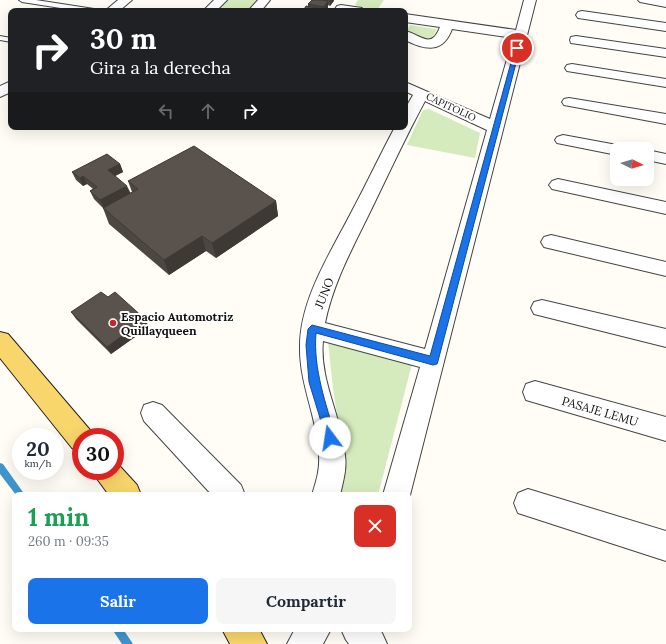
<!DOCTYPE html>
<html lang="es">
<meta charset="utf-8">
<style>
body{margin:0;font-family:Lora,serif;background:#f6f6f7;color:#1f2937;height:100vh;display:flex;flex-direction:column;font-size:15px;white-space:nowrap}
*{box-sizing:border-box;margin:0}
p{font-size:13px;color:#747a83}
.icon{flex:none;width:22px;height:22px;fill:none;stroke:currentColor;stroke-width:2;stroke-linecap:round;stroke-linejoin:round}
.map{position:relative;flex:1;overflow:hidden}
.panel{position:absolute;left:12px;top:492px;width:400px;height:140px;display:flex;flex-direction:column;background:#fff;border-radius:8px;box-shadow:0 4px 16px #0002}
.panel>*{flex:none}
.hud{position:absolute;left:8px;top:8px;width:400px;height:122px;border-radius:8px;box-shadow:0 4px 16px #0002;background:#202124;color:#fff;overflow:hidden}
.needle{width:26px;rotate:95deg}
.buttons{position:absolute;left:610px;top:142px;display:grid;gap:8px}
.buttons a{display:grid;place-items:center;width:44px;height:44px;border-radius:8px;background:#fff;box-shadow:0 4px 16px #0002;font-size:20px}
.speed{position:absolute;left:12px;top:428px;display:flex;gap:8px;font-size:20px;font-weight:700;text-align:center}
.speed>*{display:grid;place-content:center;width:52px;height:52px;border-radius:50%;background:#fff;box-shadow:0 4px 16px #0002;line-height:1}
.speed small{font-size:10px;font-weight:400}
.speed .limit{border:6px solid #d22;background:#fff;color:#111}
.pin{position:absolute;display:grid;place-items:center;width:34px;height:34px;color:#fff;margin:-17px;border:2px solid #fff;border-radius:50%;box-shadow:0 1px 4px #0007}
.me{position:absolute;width:44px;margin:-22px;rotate:346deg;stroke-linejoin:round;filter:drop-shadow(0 0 3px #0008)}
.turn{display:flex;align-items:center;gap:14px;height:84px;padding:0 16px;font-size:18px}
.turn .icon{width:52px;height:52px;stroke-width:2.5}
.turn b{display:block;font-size:28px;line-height:34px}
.lanes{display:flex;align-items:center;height:38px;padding:0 16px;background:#0003;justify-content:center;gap:20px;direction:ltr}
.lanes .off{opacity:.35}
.round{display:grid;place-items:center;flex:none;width:42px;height:42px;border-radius:8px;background:#f6f6f7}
.head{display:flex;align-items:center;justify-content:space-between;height:68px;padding:0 16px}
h1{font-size:24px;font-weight:700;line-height:30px;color:#1e9e55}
.primary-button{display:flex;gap:8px;margin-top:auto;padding:8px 16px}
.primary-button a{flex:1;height:46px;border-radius:8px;background:#1a73e8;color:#fff;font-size:16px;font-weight:700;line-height:46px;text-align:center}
.primary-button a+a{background:#f6f6f7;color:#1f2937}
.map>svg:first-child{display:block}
.green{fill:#d5ebbd}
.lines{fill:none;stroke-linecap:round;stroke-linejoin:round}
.stream{fill:#3f96cf;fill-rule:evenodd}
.lane-casing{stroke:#444;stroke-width:2}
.street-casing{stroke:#444;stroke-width:2}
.primary-casing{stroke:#222;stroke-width:2}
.lane{fill:#fff;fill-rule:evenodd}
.street{fill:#fff;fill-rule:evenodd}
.primary{fill:#f9d66b;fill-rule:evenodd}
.wall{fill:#4d4742}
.shaded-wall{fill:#3f3936}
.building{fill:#5a524d;stroke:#3f3936}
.route{fill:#1a73e8;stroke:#114b97}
.poi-dot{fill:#c4262e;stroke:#fff;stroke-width:1.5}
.labels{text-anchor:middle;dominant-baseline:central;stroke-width:4;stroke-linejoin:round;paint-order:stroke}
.far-street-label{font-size:10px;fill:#111;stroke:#fff}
.street-label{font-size:12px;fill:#111;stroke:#fff}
.poi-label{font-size:12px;font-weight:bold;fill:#111;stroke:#fff;text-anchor:start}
</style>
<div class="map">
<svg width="666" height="644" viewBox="0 0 666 644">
<rect width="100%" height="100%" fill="#fffdf5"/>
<!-- green -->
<g class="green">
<path d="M228,0H257L247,11H216Z"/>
<path d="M358,0H384L377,10L360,7L355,5Z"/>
<path d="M410,25L437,29L430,42L405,33Z"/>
<path d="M429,109L480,133L475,158L407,145L423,110Z"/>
<path d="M328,342L412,364L378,495H340C352,465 344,449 338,419C333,394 331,368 328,342Z"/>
</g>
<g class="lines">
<!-- stream -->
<g class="stream">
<path d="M0,463L3,464L25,495H16L0,474Z"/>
<path d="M112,629H123L133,644H122Z"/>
</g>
<defs>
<g id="lane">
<path d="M19,0H36L94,9L98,11H80L22,2Z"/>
<path d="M0,36L11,38V42L0,40Z"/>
</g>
<g id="street">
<path d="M118,0H132L119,11H105Z"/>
<path d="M214,0H227L216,11H203Z"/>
<path d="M258,0H270L261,11H248Z"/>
<path d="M524,0H536L409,499V495H383L420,367L323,341C319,380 342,417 345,456C347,469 343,482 340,495H312C316,482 320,470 319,456C318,419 299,384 300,346C300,299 331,252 352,211C367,183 380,155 395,127H405V109L413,95L405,91V82L490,119L513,38L452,29C443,54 425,50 405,40V31C422,35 431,50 440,27L405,22V14L516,30ZM425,101L487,130L425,349L325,323C333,283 353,247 371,210C389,173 406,136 425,101Z"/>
<path d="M638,0H666V7L640,2Z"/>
<path d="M341,5L362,8L364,11H336L335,9L337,6Z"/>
<path d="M582,11L666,23V31L578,18L576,15L578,12Z"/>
<path d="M576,36L666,49V57L571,43L570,40L571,37Z"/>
<path d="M572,64L666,79V87L567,71L565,68L567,65Z"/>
<path d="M11,81V92L0,97V86Z"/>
<path d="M569,98L666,114V124L564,105L562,102L564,99Z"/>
<path d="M563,135L617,145L623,146L625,149H617V155L557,143L555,140L557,137Z"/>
<path d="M647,150L666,154V164L647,160Z"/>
<path d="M558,179L666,202V214L552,189L549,185L552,181Z"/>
<path d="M551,235L666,262V276L544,247L541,242L544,237Z"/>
<path d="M542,300L666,329V347L534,314L531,308L534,302Z"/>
<path d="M535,381L666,417V441L526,400L523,392L526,384Z"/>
<path d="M153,402L162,405L241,485L245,495H212L144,421L141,413L144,405Z"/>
<path d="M528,489L666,531V561L518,513L514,503L518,493Z"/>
<path d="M295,629H331L323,644H287Z"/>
<path d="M341,629H379L382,633L387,644H349L346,640Z"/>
</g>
<g id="primary">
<path d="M0,332L8,334L90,430L93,437H81V451L72,448L0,358Z"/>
<path d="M115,461L137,485L141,495H109L98,480L94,471H115Z"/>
<path d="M222,629H259L267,644H230Z"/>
</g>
</defs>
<!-- lane casing -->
<use href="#lane" class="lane-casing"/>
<!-- street casing -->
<use href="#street" class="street-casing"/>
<!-- primary casing -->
<use href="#primary" class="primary-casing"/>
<!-- lane -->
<use href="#lane" class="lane"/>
<!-- street -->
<use href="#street" class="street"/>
<!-- primary -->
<use href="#primary" class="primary"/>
</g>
<!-- wall -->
<g class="wall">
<path d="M312,0H334V1L330,6L328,5V8L326,11H303L308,7V4Z"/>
<path d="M120,164L123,172L115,176L130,193L132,192L128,181L276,201L278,216L216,258L206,251L169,275L109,224L103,208L94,199L90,191L93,189L87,184L83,186L76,180L72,172Z"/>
<path d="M108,297L149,327L111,354L76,319L71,312Z"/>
</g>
<!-- shaded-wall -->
<g class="shaded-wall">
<path d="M330,0H334L330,6Z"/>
<path d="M328,1V8L326,11H324V7Z"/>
<path d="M120,164L123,172L111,178L108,170Z"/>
<path d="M83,176L87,184L83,186L80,178Z"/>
<path d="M127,186L131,194L104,208L100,200Z"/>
<path d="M276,201L278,216L216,258L212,243Z"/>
<path d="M202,236L206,251L169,275L164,260Z"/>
<path d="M145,319L149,327L111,354L107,347Z"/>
</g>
<!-- building -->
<g class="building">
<path d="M312,0H323L328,1L324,7L308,4Z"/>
<path d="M306,6L322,9L320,11H303Z"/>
<path d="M194,146L276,201L212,243L202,236L164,260L103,208L138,189L128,181Z"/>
<path d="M107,154L120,164L108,170L127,186L100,200L90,191L97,187L83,176L80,178L72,172Z"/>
<path d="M101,292L108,297L115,292L145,319L107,347L71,312Z"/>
</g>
<!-- route -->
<path class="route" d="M517,47L520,48L438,361L437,364L433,365L316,333C313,369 326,404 336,438L334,441L330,443L327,441L309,382L306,345L308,329L312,325L430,356L515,48Z"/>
<!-- markers -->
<circle class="poi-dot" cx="113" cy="323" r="4"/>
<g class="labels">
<!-- far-street labels -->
<g class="far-street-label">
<text transform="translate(451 107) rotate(25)">CAPITOLIO</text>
</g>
<!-- street labels -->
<g class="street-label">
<text transform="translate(324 293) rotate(-68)">JUNO</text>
<text transform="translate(600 411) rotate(16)">PASAJE LEMU</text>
</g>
<!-- poi labels -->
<g class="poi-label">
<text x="121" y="316">Espacio Automotriz<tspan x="121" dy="14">Quillayqueen</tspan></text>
</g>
</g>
</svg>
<div class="buttons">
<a><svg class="needle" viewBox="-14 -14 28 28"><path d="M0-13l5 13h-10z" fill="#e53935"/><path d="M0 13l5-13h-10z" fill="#747a83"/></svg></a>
</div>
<div class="speed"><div>20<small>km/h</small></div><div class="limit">30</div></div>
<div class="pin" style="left:517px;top:48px;background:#d93025"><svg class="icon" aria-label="arrive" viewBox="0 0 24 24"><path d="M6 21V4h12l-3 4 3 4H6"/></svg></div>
<svg class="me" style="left:330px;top:438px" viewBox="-20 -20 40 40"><circle r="19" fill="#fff"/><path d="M0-13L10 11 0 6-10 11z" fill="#1a73e8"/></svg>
<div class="hud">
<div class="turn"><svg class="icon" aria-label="right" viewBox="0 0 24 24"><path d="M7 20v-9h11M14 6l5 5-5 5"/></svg><div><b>30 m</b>Gira a la derecha</div></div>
<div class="lanes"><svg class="icon off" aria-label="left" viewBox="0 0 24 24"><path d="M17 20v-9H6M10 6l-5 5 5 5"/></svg><svg class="icon off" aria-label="ahead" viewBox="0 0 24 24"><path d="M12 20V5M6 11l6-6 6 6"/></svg><svg class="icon" aria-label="right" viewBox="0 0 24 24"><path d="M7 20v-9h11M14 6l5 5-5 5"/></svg></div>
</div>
<section class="panel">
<div class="head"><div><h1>1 min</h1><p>260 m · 09:35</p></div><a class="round" style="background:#d93025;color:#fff"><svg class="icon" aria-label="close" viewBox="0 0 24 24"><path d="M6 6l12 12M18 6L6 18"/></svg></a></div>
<div class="primary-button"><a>Salir</a><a>Compartir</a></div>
</section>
</div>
